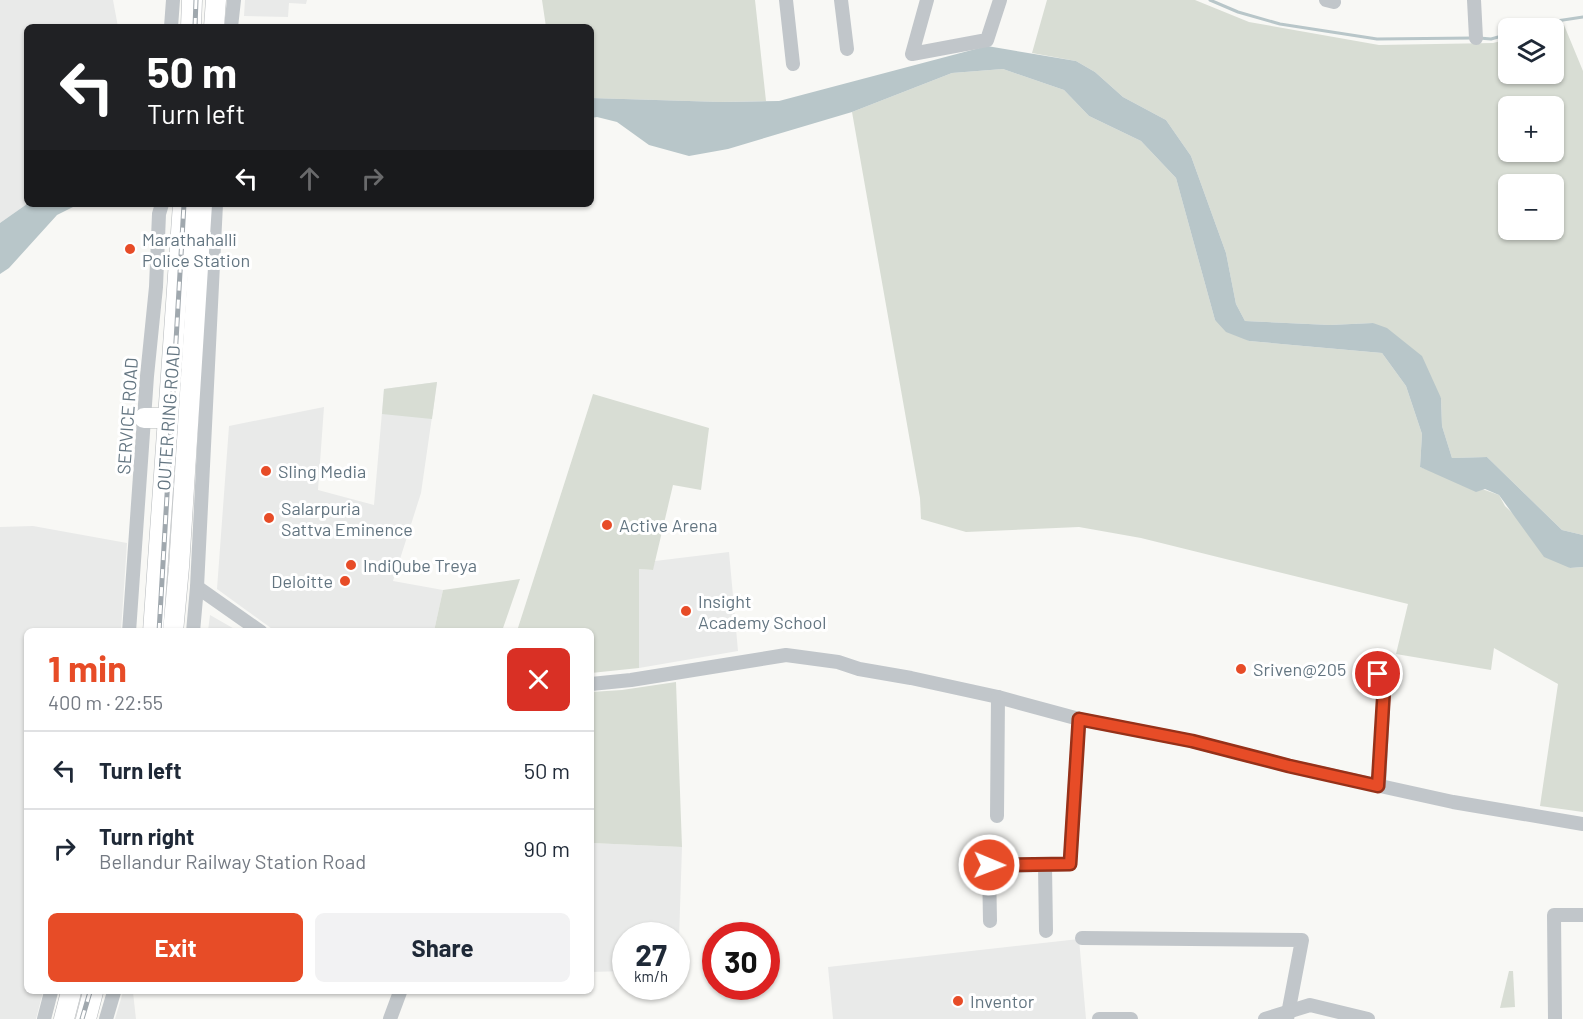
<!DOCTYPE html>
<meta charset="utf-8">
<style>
body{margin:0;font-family:Barlow,sans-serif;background:#f2f2f3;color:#1f2937;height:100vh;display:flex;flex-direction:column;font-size:22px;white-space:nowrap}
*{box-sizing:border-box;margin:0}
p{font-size:20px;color:#747a83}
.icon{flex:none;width:33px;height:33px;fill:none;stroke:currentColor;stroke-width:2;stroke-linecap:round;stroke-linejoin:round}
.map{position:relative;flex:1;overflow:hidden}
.drawer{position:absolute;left:24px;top:628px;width:570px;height:366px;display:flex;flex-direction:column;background:#fff;border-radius:9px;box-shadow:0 2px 4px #0004}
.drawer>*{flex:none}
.banner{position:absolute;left:24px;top:24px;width:570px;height:183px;border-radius:9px;box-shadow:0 2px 4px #0004;background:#202124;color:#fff;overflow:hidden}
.fabs{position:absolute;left:1498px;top:18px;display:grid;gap:12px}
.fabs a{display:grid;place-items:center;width:66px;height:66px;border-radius:9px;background:#fff;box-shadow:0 2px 4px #0004;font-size:30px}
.speed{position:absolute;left:612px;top:922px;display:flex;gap:12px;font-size:30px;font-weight:700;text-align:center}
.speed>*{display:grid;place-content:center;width:78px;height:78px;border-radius:50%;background:#fff;box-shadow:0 2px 4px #0004;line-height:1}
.speed small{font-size:15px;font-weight:400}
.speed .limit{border:9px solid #d22;background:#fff;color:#111}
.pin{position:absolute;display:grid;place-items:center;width:51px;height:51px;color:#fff;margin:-26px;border:3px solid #fff;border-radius:50%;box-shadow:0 2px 6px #0007}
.me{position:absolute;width:66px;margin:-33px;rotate:91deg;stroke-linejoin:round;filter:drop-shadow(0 0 4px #0008)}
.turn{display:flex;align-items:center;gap:21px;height:126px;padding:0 24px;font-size:27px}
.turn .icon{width:78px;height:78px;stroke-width:2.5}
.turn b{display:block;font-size:42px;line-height:51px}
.lanes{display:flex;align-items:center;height:57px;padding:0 24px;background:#0003;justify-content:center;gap:30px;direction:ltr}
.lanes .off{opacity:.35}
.round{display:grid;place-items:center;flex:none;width:63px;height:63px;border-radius:9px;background:#f2f2f3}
.headline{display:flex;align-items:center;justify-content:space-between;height:102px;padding:0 24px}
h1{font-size:36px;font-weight:700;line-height:45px;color:#e74c27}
.button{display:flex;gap:12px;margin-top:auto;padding:12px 24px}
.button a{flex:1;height:69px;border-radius:9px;background:#e74c27;color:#fff;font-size:24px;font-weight:700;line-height:69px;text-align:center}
.button a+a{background:#f2f2f3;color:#1f2937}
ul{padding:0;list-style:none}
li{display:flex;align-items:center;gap:18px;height:78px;padding:0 24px;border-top:2px solid #e0e1e3}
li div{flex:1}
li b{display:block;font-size:22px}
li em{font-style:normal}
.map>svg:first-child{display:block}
.built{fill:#e9eae9}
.green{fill:#d8ddd4;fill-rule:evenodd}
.water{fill:#b8c6c9}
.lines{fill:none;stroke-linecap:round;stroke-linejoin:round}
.stream{stroke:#b8c6c9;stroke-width:3}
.highway-casing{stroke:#b5b9bc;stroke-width:21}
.minor{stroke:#c1c6ca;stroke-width:14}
.highway{stroke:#fff;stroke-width:20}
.rail-casing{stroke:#a0a8ae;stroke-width:5}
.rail{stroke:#fff;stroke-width:3;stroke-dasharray:9;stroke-linecap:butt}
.route-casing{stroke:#963119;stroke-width:15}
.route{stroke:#e74c27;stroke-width:10}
.poi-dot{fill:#e74c27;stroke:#fff;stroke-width:2}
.labels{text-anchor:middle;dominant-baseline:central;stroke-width:6;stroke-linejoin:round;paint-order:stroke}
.poi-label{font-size:18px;fill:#637581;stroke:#fff;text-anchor:start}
.street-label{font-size:18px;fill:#637581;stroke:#fff}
</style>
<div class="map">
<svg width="1583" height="1019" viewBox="0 0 1583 1019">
<rect width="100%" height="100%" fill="#f8f8f5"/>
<!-- built -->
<g class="built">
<path d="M0,0H113L118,27H27V204L0,223Z"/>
<path d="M245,0H307L306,4L289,3L288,17L244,16Z"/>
<path d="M437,382L421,493L393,581L443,590L434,631H275L217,589L229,426L324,407L318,490L374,505L384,389Z"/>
<path d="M33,526L127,543L121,631L27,632V992H43L36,1019H0V527Z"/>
<path d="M729,552L738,651L639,668V569L652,570L655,561Z"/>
<path d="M210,615L238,631H208Z"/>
<path d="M591,843L682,847L678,970L676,936H626L625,971L591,972Z"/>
<path d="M1079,939L1086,1019H833L828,967Z"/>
<path d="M123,992H133L136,1019H115Z"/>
</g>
<!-- green -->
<g class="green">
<path d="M542,0H755L766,101L721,102L591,98V27H546Z"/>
<path d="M1047,0H1195L1249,22L1379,45L1493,43L1509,39V74H1554V28H1551L1564,25L1583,71V535L1562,530L1487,457L1452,458L1442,426L1441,398L1373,323L1330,325L1245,321L1236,304L1226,253L1191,156L1166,120L1123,97L1095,72L1076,61L1032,53ZM1509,106H1554V152H1509ZM1509,184H1554V230H1509Z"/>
<path d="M1003,69L1064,90L1089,116L1141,141L1176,178L1215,320L1249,341L1382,353L1406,386L1422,434L1420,467L1499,495L1505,506L1570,568L1583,567V812L1540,806L1558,684L1494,648L1491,670L1396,654L1408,604L1141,538L1079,527L966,532L921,519L920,498L852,112L952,73Z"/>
<path d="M437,382L432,419L382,414L384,389Z"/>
<path d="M593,394L709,428L701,490L673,485L653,570L639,569V668L591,673V632L517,631Z"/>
<path d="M520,579L502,631H434L443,590Z"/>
<path d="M676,682L682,847L591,843V692L622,690Z"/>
<path d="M1509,971H1513L1515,1007L1500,1008Z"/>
</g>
<!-- water -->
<g class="water">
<path d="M987,46L1076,61L1095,72L1123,97L1166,120L1191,156L1226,253L1236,304L1245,321L1330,325L1373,323L1387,328L1422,356L1441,398L1442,426L1452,458L1487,457L1562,530L1583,535V567L1570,568L1544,557L1499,495L1485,489L1476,492L1420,467L1422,434L1406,386L1382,353L1249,341L1226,332L1215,320L1176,178L1141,141L1089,116L1064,90L1003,69L952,73L852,112L728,149L689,156L649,145L617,122L597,117L591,118V98L721,102L779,101Z"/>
<path d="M27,204H79L57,215L9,268L0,274V223Z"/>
</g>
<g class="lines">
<!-- stream -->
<g class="stream">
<path d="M1210,0L1238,12L1280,24L1377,39L1473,38"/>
<path d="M1527,28L1550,22L1583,17"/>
<path d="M1479,38L1491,39L1509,34"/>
</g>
<defs>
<g id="highway">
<path d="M191,27L192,0"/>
<path d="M214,27L216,0"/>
<path d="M144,418H168"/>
<path d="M153,632L183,204"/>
<path d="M173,632L179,567L202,204"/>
<path d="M64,1019L71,992"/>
<path d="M86,1019L93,992"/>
</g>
</defs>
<!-- highway casing -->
<use href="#highway" class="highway-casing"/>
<!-- minor -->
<g class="minor">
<path d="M786,0L793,64"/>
<path d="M841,0L847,49"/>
<path d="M927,0L912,54L987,40L1000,0"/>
<path d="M1326,0L1334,2"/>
<path d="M1474,0L1476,38"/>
<path d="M171,27L173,0"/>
<path d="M231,27L234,0"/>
<path d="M197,587L261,632"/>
<path d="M129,632L147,376L156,287L159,214L162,204"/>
<path d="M193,632L197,587L216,204"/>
<path d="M1362,672L1378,674L1384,687L1379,786"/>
<path d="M591,684L631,680L786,655L838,662L859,669L911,678L998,697L1079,719L1192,741L1289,766L1453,802L1583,824"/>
<path d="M997,816L998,697"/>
<path d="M989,865L990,921"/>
<path d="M1045,866L1046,931"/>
<path d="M980,867L1070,864L1079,719"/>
<path d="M1082,938L1302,940L1287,1019"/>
<path d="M44,1019L51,992"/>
<path d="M106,1019L114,992"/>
<path d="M390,1019L400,992"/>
<path d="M1099,1019H1131"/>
<path d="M1265,1019L1310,1005L1368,1019"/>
<path d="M1555,1019L1554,915H1583"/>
</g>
<!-- highway -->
<use href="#highway" class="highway"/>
<defs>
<g id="rail">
<path d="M195,27L196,0"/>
<path d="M159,632L184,204"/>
<path d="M82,1019L90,992"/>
</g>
</defs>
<!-- rail casing -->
<use href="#rail" class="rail-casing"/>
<!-- rail -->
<use href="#rail" class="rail"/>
</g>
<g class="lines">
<defs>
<path id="route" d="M989,865L1070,864L1079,719L1192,741L1289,766L1378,786L1384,687L1378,674"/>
</defs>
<!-- route casing -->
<use href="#route" class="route-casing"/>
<!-- route -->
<use href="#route" class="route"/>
</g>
<!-- markers -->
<g class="poi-dot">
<circle cx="130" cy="249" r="6"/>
<circle cx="266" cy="471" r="6"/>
<circle cx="269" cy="518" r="6"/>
<circle cx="607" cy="525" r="6"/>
<circle cx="351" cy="565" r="6"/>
<circle cx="345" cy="581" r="6"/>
<circle cx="686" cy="611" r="6"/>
<circle cx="1241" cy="669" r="6"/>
<circle cx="958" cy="1001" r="6"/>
</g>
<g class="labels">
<!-- poi labels -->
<g class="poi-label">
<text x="142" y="239">Marathahalli<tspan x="142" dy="21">Police Station</tspan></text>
<text x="278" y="471">Sling Media</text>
<text x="281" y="508">Salarpuria<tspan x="281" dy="21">Sattva Eminence</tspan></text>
<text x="619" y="525">Active Arena</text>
<text x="363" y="565">IndiQube Treya</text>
<text x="333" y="581" text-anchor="end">Deloitte</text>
<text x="698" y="601">Insight<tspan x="698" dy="21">Academy School</tspan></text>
<text x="1253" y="669">Sriven@205</text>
<text x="970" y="1001">Inventor</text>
</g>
<!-- street labels -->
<g class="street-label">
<text transform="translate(127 416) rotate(-86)">SERVICE ROAD</text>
<text transform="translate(168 418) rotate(-86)">OUTER RING ROAD</text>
</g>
</g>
</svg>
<div class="fabs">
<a><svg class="icon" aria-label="layers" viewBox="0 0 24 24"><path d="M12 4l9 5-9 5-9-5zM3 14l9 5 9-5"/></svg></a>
<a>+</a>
<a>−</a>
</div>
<div class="speed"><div>27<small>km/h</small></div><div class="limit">30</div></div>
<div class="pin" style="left:1378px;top:674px;background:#d93025"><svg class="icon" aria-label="arrive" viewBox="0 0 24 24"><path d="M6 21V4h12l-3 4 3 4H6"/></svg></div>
<svg class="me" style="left:989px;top:865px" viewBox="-20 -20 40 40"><circle r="17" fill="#e74c27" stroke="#fff" stroke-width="3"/><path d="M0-11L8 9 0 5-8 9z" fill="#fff"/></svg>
<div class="banner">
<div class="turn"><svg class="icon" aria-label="left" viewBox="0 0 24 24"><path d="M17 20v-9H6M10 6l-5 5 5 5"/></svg><div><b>50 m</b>Turn left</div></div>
<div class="lanes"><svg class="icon" aria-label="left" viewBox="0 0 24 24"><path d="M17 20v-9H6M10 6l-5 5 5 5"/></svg><svg class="icon off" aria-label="ahead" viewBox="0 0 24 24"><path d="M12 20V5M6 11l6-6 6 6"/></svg><svg class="icon off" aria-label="right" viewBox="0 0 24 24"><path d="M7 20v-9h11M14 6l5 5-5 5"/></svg></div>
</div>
<section class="drawer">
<div class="headline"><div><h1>1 min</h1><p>400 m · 22:55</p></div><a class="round" style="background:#d93025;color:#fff"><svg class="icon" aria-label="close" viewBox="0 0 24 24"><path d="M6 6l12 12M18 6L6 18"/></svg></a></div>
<ul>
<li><svg class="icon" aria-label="left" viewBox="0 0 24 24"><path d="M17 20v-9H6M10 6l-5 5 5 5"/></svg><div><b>Turn left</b></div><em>50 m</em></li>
<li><svg class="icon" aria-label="right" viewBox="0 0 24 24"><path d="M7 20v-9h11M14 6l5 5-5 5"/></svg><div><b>Turn right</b><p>Bellandur Railway Station Road</p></div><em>90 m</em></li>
</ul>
<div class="button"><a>Exit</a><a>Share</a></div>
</section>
</div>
